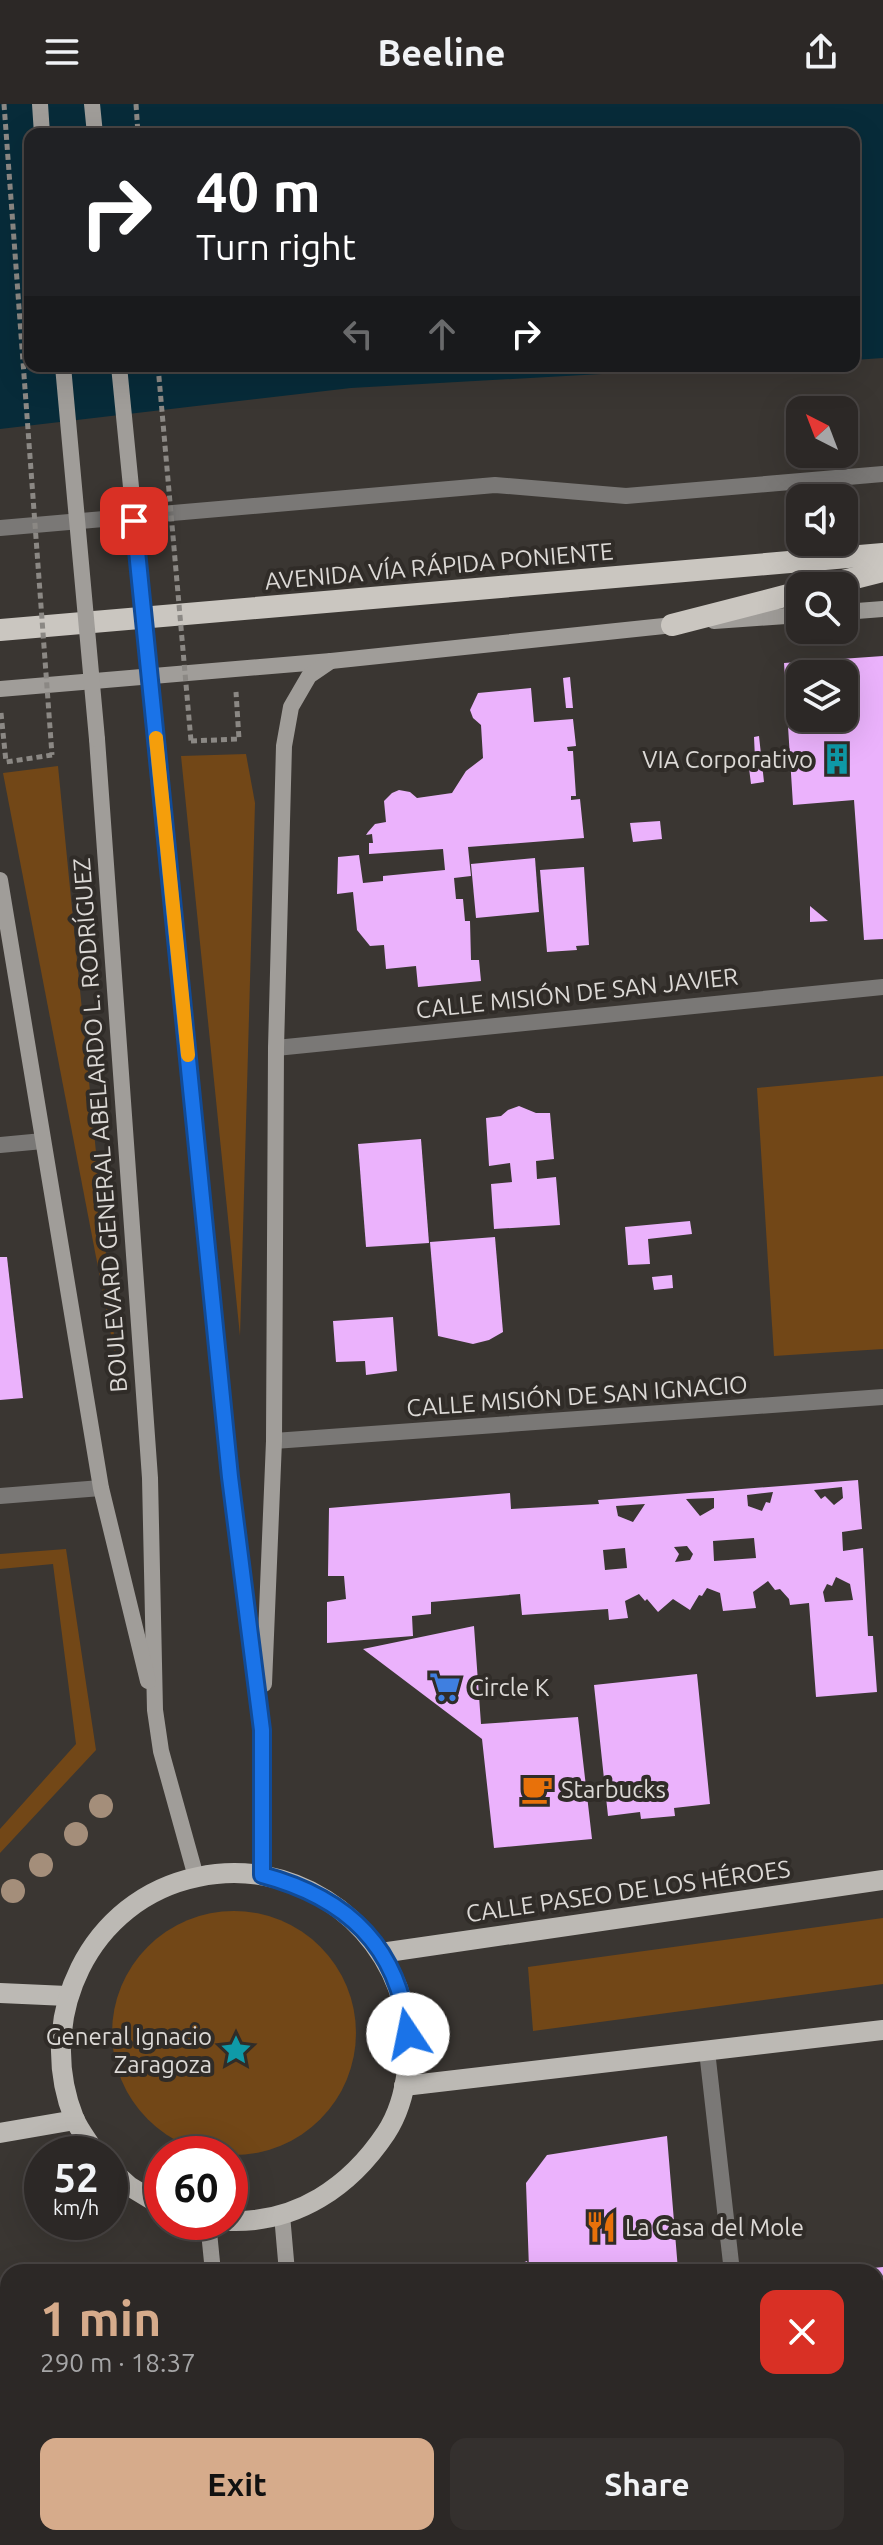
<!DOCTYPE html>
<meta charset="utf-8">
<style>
body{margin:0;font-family:Ubuntu,sans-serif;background:#34302e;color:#f1f3f6;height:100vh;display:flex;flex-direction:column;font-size:30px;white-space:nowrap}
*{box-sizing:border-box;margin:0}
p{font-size:26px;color:#a6a6a7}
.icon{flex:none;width:44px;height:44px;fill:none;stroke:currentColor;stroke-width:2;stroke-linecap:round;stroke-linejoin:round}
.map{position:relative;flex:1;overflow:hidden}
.side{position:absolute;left:0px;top:2160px;width:884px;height:282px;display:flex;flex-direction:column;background:#2c2826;border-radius:24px 24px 0 0;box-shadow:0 8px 32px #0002,0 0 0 2px #484443}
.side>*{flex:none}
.hud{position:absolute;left:24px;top:24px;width:836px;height:244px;border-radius:16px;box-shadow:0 8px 32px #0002,0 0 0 2px #484443;background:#202124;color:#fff;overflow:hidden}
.needle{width:52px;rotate:318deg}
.controls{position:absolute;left:786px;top:292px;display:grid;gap:16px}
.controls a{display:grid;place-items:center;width:72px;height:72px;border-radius:16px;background:#2c2826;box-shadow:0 8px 32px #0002,0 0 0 2px #484443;font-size:40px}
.speed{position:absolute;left:24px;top:2032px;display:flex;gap:16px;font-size:40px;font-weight:700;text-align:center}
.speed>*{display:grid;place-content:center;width:104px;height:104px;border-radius:50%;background:#2c2826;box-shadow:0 8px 32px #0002,0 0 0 2px #484443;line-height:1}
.speed small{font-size:20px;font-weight:400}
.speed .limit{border:12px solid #d22;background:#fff;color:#111}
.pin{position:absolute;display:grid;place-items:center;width:68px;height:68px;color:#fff;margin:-34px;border-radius:16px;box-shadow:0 4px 12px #0006}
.me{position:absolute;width:88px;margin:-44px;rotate:349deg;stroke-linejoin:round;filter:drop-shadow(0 0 6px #0008)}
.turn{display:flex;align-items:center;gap:28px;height:168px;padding:0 40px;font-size:36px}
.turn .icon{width:104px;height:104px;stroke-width:2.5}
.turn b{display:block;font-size:56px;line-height:68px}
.lanes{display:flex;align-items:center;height:76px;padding:0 40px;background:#0003;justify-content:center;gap:40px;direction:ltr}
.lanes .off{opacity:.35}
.round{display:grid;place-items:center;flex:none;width:84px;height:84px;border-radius:16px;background:#34302e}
.headline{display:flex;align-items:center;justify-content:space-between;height:136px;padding:0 40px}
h1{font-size:48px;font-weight:700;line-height:60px;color:#d6ab8b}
.action{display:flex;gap:16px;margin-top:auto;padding:16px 40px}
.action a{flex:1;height:92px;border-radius:16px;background:#d6ab8b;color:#111;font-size:32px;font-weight:700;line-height:92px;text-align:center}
.action a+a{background:#34302e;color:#f1f3f6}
header{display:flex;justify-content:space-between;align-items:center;height:104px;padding:0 40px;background:#2c2826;font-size:36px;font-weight:700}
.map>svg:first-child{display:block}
.green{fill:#724717}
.water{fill:#072b39}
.building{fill:#ebb2fc;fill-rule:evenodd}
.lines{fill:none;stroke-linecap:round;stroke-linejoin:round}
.path{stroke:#8b8884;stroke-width:5;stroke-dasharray:6 4;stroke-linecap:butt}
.service{stroke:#7a7876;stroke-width:16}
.minor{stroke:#7a7876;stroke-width:16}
.secondary{stroke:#a09d99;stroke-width:16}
.primary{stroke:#bcb9b4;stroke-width:20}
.trunk{stroke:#cac6c0;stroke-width:22}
.path-bridge{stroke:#8b8884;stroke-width:5;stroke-dasharray:6 4;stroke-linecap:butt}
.secondary-bridge{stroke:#a09d99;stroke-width:16}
.tree{fill:#a48e7a}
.route-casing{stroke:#114b97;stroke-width:20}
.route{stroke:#1a73e8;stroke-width:14}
.slow{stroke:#f59e0b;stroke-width:14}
.labels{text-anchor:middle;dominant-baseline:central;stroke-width:8;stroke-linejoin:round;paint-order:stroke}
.street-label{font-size:24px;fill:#dcd9d6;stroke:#302c28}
.poi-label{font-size:24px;fill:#dcd9d6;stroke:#302c28;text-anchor:start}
</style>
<header><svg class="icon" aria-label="menu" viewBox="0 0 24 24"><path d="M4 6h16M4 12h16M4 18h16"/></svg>Beeline<svg class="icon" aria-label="share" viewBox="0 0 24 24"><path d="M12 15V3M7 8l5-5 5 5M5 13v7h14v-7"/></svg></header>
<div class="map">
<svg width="883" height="2441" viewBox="0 0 883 2441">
<rect width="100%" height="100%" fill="#3a3632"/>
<!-- green -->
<g class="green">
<path d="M246,650L255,699L240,1232L181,652Z"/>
<path d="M58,662L117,1262L3,669Z"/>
<path d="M883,972V1245L774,1252L757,984Z"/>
<path d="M66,1445L96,1646L0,1749V1725L76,1640L53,1460L0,1465V1450Z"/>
<circle cx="234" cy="1929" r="122"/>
<path d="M883,1814V1880L533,1927L528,1863Z"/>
</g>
<!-- water -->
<path class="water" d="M0,0H883V254L854,256V30H30V262H744L351,284L0,325Z"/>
<!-- building -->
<g class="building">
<path d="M883,552V835L864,836L854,696L793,701L784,559ZM800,570H844V614H800Z"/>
<path d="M570,573L573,604H566L563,574Z"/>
<path d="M531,584L534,618L573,615L576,642L567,643L568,647H573L576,692H571V696L580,695L584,734L468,743L471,772L454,774L456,795H463L465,817H470L471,856H479L481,877L418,883L416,862L386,865L384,841L370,842L357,826L353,788L337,790L338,753L359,751L363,779L383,777V772L445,766L443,745L369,750V739H373L372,730L366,731L368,728L375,720L386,718L384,697L392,689L399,686L410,688L417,694L452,689L466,667L483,654L481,621L473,614L470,606L478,589Z"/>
<path d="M759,632L764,678L751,680L748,656L755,655L754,633Z"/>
<path d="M660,717L662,735L633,738L630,719Z"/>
<path d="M535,754L539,808L476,814L471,760Z"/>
<path d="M584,763L589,841L576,842L577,846L547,848L540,766Z"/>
<path d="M810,802L828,817L810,818Z"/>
<path d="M519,1002L536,1009H550L554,1055L536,1057L537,1075L556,1073L560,1121L494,1125L491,1080L512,1078L510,1059L489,1062L486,1014L501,1012L508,1006Z"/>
<path d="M421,1035L429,1139L366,1143L358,1040Z"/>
<path d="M690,1117L692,1130L648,1135L650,1160L628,1161L625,1123Z"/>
<path d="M495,1133L503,1228L489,1236L473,1240L438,1232L430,1138Z"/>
<path d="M0,1153H7L23,1294L0,1296Z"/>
<path d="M672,1171L673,1184L654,1186L652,1173Z"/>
<path d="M393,1213L397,1267L366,1271L365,1257L336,1258L333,1217Z"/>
<path d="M858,1376L862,1425L842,1428L843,1447L863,1444L868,1532H873L877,1588L816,1593L809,1499L790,1501L789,1495L780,1485L775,1486L768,1477L753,1488L756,1504L723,1507L720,1489L707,1484L702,1492L699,1491L690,1506L673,1495L658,1508L647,1495L645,1497L639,1490L625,1497L628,1514L609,1516L608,1505L522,1511L520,1490L431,1498V1510L412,1512L413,1532L327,1539V1498L346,1495L344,1472H328L329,1404L510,1389L511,1405L599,1400L598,1396ZM842,1383L843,1394L834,1401L825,1392L821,1395L814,1386ZM773,1388L770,1399L766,1398L762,1407L748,1402L747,1391ZM714,1394V1404L700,1412L686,1395ZM645,1400L633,1418L618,1412L616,1402ZM754,1434L756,1454L714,1457L713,1437ZM687,1442L693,1450L690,1456L675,1458L679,1450L674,1443ZM625,1444L627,1464L605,1466L603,1446ZM836,1473L850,1480L853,1496L825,1498L823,1488L827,1480L832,1482Z"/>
<path d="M474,1522L481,1620L578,1613L592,1735L494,1744L482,1635L363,1545Z"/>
<path d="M697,1570L710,1700L674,1704L675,1712L641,1715L640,1708L608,1712L594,1581Z"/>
<path d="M667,2032L678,2166L500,2168L527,2157L529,2165L526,2079L547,2051Z"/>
<path d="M883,2163V2228L876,2229V2168H853V2166Z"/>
<path d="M879,2246L883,2247V2277L876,2274V2248Z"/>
<path d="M883,2313V2441H841V2439L824,2441L823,2434H876V2314Z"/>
<path d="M393,2434H452V2436L394,2441Z"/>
<path d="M587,2434H673L674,2441H587Z"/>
</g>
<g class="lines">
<!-- path -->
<g class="path">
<path d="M136,0L138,30"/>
<path d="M1,609L6,658L52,651"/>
<path d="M191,637L239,635L236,588"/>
</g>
<!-- service -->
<path class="service" d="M0,424L495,381L626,392L883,370"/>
<!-- minor -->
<g class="minor">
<path d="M276,944L883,883"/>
<path d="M0,1041L43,1037"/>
<path d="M274,1337L883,1293"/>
<path d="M0,1392L101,1384"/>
<path d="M707,1947L732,2168"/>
<path d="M752,2434L753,2441"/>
</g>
<!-- secondary -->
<g class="secondary">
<path d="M40,0L42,30"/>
<path d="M92,0L95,30"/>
<path d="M844,508L883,505"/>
<path d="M714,517L800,511"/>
<path d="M0,585L331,557L683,520"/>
<path d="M97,635L150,1374L155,1606L161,1647L196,1773"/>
<path d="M156,635L230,1373L262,1626V1771"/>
<path d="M0,776L101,1384L148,1577"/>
<path d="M264,1580L274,1337L276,944L284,642L291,603L309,572L331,557"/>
<path d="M282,2111L287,2168"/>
<path d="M208,2118L213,2168"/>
<path d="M238,2434L239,2441"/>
<path d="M307,2434V2441"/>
</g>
<!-- primary -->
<g class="primary">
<path d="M381,1849L883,1776"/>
<path d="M0,1889L67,1892"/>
<path d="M404,1982L883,1926"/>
<path d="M0,2029L75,2016"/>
<path d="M96,2050C89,2038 79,2026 74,2014C34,1914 89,1795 198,1773C289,1753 379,1811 403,1900C413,1940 409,1994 386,2029C350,2083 297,2119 230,2117"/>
<path d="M110,2065L129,2082L162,2102"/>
</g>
<!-- trunk -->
<g class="trunk">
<path d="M823,482L883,467"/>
<path d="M672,521L800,488"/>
<path d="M0,526L883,450"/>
</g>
<!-- path-bridge -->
<g class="path-bridge">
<path d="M4,0L52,651"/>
<path d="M158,262L191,637"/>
</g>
<!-- secondary-bridge -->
<g class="secondary-bridge">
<path d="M63,262L97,635"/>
<path d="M119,262L156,635"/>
</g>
</g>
<!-- trees -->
<g class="tree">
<circle cx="101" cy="1702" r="12"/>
<circle cx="76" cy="1730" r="12"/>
<circle cx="41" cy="1761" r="12"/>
<circle cx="13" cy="1787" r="12"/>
</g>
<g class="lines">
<defs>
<path id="route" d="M134,417L230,1373L262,1626V1771C345,1793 399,1841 408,1930"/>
</defs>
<!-- route casing -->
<use href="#route" class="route-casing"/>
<!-- route -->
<use href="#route" class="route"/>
<!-- slow -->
<path class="slow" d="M156,634L188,951"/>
</g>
<!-- icons -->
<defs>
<symbol id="building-bare" viewBox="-9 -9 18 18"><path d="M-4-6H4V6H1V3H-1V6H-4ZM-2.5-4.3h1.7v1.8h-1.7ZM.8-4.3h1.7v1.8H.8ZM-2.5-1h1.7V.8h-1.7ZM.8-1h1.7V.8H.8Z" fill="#0f9aa8" stroke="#302c28" stroke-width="2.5" paint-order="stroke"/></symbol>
<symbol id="supermarket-bare" viewBox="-9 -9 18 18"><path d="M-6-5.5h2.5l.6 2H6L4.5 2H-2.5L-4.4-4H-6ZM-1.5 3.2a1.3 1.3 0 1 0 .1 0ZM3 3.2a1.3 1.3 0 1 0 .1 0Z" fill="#3f7fe0" stroke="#302c28" stroke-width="2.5" paint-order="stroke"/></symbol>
<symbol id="cafe-bare" viewBox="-9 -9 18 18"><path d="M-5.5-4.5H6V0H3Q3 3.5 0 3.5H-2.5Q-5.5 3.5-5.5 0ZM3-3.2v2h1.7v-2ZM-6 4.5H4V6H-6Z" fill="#e8710a" stroke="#302c28" stroke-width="2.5" paint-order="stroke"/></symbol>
<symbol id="sight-bare" viewBox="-9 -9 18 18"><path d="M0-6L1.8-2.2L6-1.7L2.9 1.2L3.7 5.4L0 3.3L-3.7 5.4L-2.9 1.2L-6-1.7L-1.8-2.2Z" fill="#0f9aa8" stroke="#302c28" stroke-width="2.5" paint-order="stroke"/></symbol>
<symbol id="restaurant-bare" viewBox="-9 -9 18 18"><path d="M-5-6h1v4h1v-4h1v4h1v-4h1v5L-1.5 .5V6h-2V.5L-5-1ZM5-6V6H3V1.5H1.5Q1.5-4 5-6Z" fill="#e8710a" stroke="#302c28" stroke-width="2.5" paint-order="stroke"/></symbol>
</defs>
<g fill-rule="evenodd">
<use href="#building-bare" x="815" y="633" width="44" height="44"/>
<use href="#supermarket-bare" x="423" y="1561" width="44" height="44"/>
<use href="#cafe-bare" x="515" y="1663" width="44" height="44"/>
<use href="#sight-bare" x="214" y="1924" width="44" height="44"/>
<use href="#restaurant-bare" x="579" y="2101" width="44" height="44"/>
</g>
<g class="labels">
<!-- street labels -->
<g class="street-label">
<text transform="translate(439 462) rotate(-5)">AVENIDA VÍA RÁPIDA PONIENTE</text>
<text transform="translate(577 889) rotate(-6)">CALLE MISIÓN DE SAN JAVIER</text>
<text transform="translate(100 1021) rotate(-94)">BOULEVARD GENERAL ABELARDO L. RODRÍGUEZ</text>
<text transform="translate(577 1292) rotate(-4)">CALLE MISIÓN DE SAN IGNACIO</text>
<text transform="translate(628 1787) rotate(-8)">CALLE PASEO DE LOS HÉROES</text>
</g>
<!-- poi labels -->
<g class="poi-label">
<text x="813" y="655" text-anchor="end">VIA Corporativo</text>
<text x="469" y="1583">Circle K</text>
<text x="561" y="1685">Starbucks</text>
<text x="212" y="1932" text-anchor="end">General Ignacio<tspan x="212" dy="28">Zaragoza</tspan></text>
<text x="625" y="2123">La Casa del Mole</text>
</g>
</g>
</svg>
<div class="controls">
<a><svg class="needle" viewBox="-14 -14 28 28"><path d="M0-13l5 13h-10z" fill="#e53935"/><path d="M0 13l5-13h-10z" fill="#a6a6a7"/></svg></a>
<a><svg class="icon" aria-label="sound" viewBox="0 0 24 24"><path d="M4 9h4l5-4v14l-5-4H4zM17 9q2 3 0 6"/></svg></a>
<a><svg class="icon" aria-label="search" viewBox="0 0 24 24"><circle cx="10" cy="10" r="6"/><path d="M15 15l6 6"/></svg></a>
<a><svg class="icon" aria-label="layers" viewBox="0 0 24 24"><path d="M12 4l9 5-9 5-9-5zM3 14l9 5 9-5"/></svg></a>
</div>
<div class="speed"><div>52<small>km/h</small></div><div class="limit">60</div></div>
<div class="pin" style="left:134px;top:417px;background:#d93025"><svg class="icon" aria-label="arrive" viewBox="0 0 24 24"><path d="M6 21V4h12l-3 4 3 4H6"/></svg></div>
<svg class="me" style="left:408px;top:1930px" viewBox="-20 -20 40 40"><circle r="19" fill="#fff"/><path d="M0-13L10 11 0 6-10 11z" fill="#1a73e8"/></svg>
<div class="hud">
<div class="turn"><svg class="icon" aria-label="right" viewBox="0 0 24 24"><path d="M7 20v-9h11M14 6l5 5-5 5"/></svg><div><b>40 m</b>Turn right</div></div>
<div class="lanes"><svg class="icon off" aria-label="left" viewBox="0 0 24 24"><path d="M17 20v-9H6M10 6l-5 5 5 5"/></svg><svg class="icon off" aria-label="ahead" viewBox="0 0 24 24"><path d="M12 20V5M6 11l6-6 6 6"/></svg><svg class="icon" aria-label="right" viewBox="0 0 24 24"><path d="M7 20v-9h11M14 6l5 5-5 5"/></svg></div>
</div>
<section class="side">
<div class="headline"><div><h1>1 min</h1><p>290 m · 18:37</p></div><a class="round" style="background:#d93025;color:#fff"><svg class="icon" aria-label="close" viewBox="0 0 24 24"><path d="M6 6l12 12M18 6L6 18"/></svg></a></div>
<div class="action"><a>Exit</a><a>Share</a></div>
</section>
</div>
